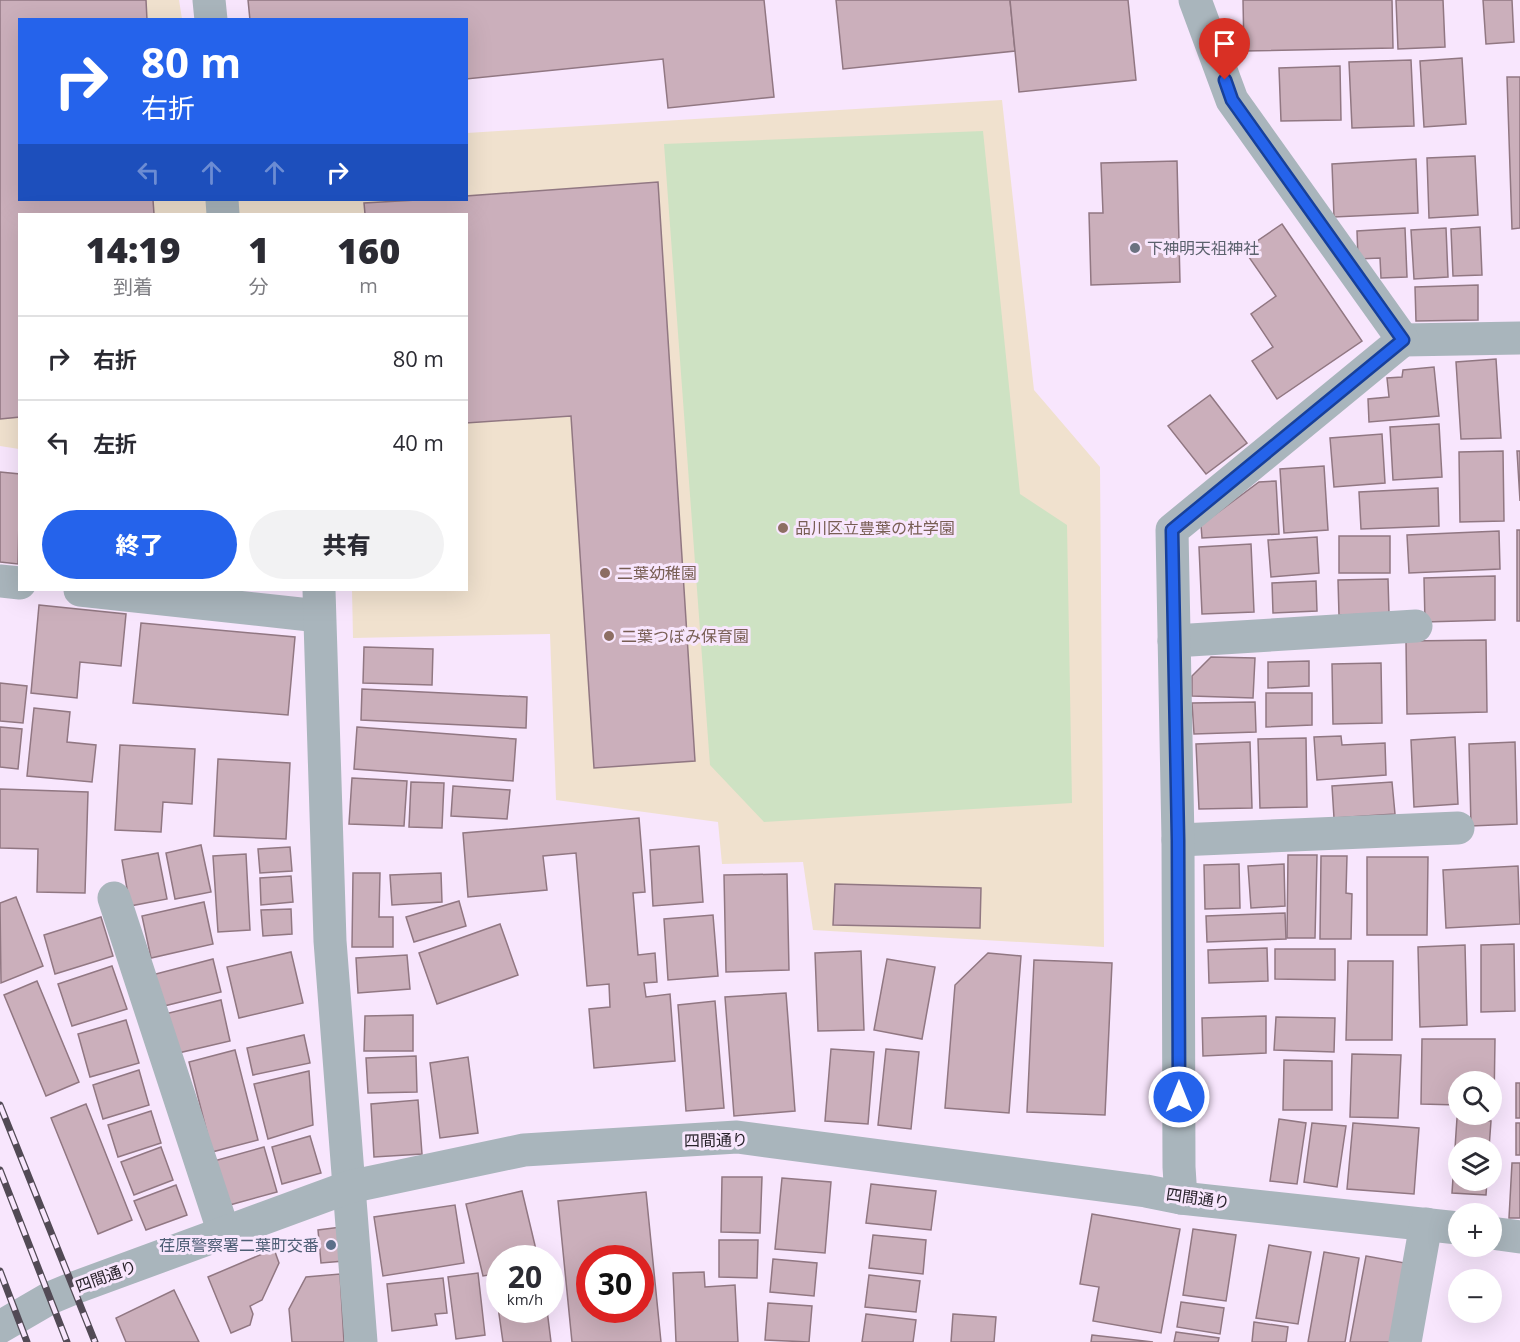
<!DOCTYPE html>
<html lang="ja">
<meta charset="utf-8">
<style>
body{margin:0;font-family:"Open Sans","Noto Sans JP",sans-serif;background:#f2f2f3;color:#2b2b33;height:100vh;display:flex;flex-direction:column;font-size:22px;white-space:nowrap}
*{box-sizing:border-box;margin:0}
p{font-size:20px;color:#7c7c81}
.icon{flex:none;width:33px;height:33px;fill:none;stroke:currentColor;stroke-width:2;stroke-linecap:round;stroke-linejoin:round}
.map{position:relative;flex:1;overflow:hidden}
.details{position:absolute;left:18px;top:213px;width:450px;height:378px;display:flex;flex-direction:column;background:#fff;border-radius:0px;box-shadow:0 6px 24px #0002}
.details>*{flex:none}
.hud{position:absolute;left:18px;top:18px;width:450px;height:183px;border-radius:0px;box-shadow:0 6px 24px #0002;background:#2563eb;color:#fff;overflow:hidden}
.buttons{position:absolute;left:1448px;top:1071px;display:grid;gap:12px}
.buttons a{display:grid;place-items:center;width:54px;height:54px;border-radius:50%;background:#fff;box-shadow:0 6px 24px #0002;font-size:30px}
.speed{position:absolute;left:486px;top:1245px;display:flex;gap:12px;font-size:30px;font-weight:700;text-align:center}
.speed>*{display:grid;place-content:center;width:78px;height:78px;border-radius:50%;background:#fff;box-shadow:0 6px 24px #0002;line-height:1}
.speed small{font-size:15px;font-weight:400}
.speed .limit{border:9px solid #d22;background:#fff;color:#111}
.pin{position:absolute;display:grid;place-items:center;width:51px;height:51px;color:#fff;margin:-62px -26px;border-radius:50% 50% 50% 0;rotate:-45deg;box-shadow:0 0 6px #0007}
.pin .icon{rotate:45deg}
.me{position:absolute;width:66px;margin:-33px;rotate:0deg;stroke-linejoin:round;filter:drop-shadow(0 0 4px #0008)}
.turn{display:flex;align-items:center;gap:21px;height:126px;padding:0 24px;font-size:27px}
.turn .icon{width:78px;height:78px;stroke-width:2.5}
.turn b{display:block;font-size:42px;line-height:51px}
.lanes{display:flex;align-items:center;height:57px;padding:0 24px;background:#0003;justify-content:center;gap:30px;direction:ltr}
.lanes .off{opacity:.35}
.eta{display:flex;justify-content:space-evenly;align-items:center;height:102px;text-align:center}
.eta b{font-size:36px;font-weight:800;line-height:42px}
.primary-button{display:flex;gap:12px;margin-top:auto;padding:12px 24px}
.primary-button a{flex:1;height:69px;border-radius:36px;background:#2563eb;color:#fff;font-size:24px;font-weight:800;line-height:69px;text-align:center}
.primary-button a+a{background:#f2f2f3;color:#2b2b33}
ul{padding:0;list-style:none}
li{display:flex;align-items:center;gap:18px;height:84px;padding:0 24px;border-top:2px solid #e1e1e2}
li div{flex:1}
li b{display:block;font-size:22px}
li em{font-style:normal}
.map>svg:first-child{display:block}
.education{fill:#f0e1ce}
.green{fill:#cee2c3}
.building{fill:#cbafbb;stroke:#917782;stroke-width:1.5;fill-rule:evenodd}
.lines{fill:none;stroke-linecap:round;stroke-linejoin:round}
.minor{stroke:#a9b5bc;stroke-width:33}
.rail-casing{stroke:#524a55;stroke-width:7}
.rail{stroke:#f8e6fd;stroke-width:4.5;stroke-dasharray:14;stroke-linecap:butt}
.route-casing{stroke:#184099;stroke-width:15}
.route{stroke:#2563eb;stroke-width:10}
.worship-dot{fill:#6b7280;stroke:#f8e6fd;stroke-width:2}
.education-dot{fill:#8d6e63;stroke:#f8e6fd;stroke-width:2}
.service-dot{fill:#5c6f8a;stroke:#f8e6fd;stroke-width:2}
.labels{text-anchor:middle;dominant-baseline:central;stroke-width:6;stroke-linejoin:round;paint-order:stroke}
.worship-label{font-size:16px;fill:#5b616d;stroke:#f8e6fd;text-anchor:start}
.education-label{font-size:16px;fill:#785e54;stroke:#f8e6fd;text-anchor:start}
.street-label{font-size:16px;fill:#29232b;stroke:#f8e6fd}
.service-label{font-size:16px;fill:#4e5e75;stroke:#f8e6fd;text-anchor:end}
</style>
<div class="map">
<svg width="1520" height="1342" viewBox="0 0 1520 1342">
<rect width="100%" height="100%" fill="#f8e6fd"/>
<!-- education -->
<path class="education" d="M0,0H179L182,19L20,20V200H466L467,133L1002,100L1034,390L1100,467L1104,947L813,930L803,862L722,864L718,822L556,800L550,634L353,638L352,590H466V214H20L19,449L0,446Z"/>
<!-- green -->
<path class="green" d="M983,131L1020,494L1067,525L1072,803L764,822L710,765L664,144Z"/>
<!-- building -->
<g class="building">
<path d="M0,0H146L147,20H20V200H153L154,214H20V417L0,419Z"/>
<path d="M248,0H764L774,97L668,108L663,59L466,79V20H250Z"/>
<path d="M836,0H1010L1015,51L843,69Z"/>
<path d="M1010,0H1128L1136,80L1019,92Z"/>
<path d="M1243,0H1392L1393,48L1244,51Z"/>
<path d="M1396,0H1443L1445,47L1398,49Z"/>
<path d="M1483,0H1512L1514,42L1486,44Z"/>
<path d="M1462,58L1466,124L1424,127L1420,61Z"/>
<path d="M1411,60L1414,126L1352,128L1349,62Z"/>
<path d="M1340,66L1341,120L1281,121L1279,68Z"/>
<path d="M1507,77H1520V228L1512,229Z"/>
<path d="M1475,156L1478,215L1429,218L1427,158Z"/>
<path d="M1416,159L1418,213L1334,217L1332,164Z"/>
<path d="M1177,161L1180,282L1091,285L1089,213H1103L1101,163Z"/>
<path d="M658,182L695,761L594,768L571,416L466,423V214H365L364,203L417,200H466V196Z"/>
<path d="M1282,224L1362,341L1277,399L1252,361L1273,347L1251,314L1276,296L1244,250Z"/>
<path d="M1480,227L1482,275L1453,276L1451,229Z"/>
<path d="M1405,228L1407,277L1381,278L1380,258L1358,259L1357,231Z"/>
<path d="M1446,228L1448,277L1414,279L1411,230Z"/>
<path d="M1478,285V320L1416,321L1415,287Z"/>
<path d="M1496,359L1501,438L1461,439L1456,362Z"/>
<path d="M1434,367L1439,416L1369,422L1368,399L1389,397L1387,378L1402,377L1403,370Z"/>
<path d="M1210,395L1247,443L1206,474L1168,426Z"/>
<path d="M1439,424L1442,477L1393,480L1390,427Z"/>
<path d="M1382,434L1385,483L1334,487L1330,438Z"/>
<path d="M1503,451L1504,521L1460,522L1459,452Z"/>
<path d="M1517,451H1520V501Z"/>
<path d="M1324,466L1328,530L1284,533L1280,469Z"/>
<path d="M0,472L20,474L18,564L0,562Z"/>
<path d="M1276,481L1279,534L1202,538L1201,525L1259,482Z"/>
<path d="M1438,488L1439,526L1361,529L1359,492Z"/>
<rect x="1517" y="530" width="3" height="91"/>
<path d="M1499,531L1500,569L1409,573L1407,535Z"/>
<rect x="1339" y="536" width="51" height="37"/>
<path d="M1317,537L1319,573L1271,577L1268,540Z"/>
<path d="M1251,544L1254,612L1202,614L1199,547Z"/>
<path d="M1495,576V620L1425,622L1424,578Z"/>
<path d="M1388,579L1389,614L1339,615L1338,580Z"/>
<path d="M1316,581L1317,611L1273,613L1272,583Z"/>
<path d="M39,605L126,614L121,666L80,662L77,698L31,693Z"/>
<path d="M141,623L295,637L288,715L133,703Z"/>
<path d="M1486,640L1487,712L1407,714L1406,641Z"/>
<path d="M364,647L433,649L432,685L363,683Z"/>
<path d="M1211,657L1255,658L1253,698L1192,696V676Z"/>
<path d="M1309,661V686L1268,688V662Z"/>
<path d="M1381,663L1382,723L1333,724L1332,664Z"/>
<path d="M0,683L27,686L23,723L0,721Z"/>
<path d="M362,689L527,697L526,728L361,720Z"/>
<path d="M1266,693H1312V725L1266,727Z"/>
<path d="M1255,702L1256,732L1194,734L1192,703Z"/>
<path d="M34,708L70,712L67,742L96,745L92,782L27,776Z"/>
<path d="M0,727L22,729L18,769L0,767Z"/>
<path d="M357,727L516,739L513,781L354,769Z"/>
<path d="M1341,736L1342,745L1385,743L1386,775L1317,780L1314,737Z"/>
<path d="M1455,737L1458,804L1414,807L1411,740Z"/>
<path d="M1306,738L1307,807L1260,808L1258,739Z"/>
<path d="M1250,742L1252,808L1199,809L1196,744Z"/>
<path d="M1515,742L1517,824L1471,826L1469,744Z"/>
<path d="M120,745L195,749L192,804L163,802L161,832L115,830Z"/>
<path d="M218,759L290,763L286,839L214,836Z"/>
<path d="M352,778L407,781L404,826L349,824Z"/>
<path d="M411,782L444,783L442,828L409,827Z"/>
<path d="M1392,782L1395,814L1334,818L1332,786Z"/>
<path d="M453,786L510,790L507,819L451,816Z"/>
<path d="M0,789L88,792L85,893L37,892L38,849L0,848Z"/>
<path d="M639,818L645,892L633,893L638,955L655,953L657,982L644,983L646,997L670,994L675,1061L594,1068L589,1009L610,1007L609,984L587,986L576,853L543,856L547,890L468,897L463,833Z"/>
<path d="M201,845L211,892L175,899L166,853Z"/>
<path d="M699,846L703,902L653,906L650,850Z"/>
<path d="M290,847L292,871L260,873L258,849Z"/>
<path d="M158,853L167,899L130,906L122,860Z"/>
<path d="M246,854L250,930L218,932L213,856Z"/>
<path d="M1288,855H1317L1315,938H1287Z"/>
<path d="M1321,856H1347L1346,893L1352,894L1351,939H1320Z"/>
<path d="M1367,857H1428L1427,935H1367Z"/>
<path d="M1239,864L1240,908L1205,909L1204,865Z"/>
<path d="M1284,864L1285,906L1251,908L1248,866Z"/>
<path d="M1518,866L1520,924L1446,928L1443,870Z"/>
<path d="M353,873H380L379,917H393V947H352Z"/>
<path d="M441,873L442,902L392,905L390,875Z"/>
<path d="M787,874L789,970L726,972L724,875Z"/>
<path d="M291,876L293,902L261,905L260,878Z"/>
<path d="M835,884L981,888L980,928L833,925Z"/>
<path d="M16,897L43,966L1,983L0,903Z"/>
<path d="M459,901L466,926L414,942L406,917Z"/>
<path d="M204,902L213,944L151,958L142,916Z"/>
<path d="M291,909L292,934L263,936L261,910Z"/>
<path d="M1285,913L1286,939L1207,942L1206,916Z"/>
<path d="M713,915L718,976L668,980L664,919Z"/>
<path d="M101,917L113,956L55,974L44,935Z"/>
<path d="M500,924L518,975L437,1004L419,953Z"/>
<path d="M1514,944L1515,1011L1481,1012V945Z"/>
<path d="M1465,945L1467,1025L1420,1027L1418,947Z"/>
<path d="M1267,948L1268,981L1209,983L1208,950Z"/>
<path d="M1275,949H1335V980L1275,979Z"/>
<path d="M861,951L864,1030L818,1031L815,953Z"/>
<path d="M291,952L303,1003L239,1018L227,967Z"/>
<path d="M988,953L1021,956L1009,1113L945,1108L955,985Z"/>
<path d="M407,955L410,989L358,993L356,958Z"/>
<path d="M213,959L221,992L160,1007L152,975Z"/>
<path d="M887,959L935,967L922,1039L874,1030Z"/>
<path d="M1034,960L1112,963L1105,1115L1027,1112Z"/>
<path d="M1348,961H1393L1392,1040H1346Z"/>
<path d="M112,966L127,1009L72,1026L58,984Z"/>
<path d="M37,981L79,1082L46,1096L4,995Z"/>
<path d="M786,993L795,1111L734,1116L725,997Z"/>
<path d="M221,1000L230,1041L174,1054L165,1014Z"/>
<path d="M715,1001L724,1108L686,1111L678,1005Z"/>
<path d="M413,1015V1051H364L365,1016Z"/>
<path d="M1266,1016V1053L1203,1056L1202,1018Z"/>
<path d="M1276,1017L1335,1018L1334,1052L1274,1050Z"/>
<path d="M126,1020L139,1063L90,1077L78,1034Z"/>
<path d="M304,1035L310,1063L253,1075L247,1048Z"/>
<path d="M1422,1039H1495L1494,1105H1491V1082H1458V1105L1421,1104Z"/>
<path d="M831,1049L874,1052L868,1124L825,1121Z"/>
<path d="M886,1049L919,1052L911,1129L878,1125Z"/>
<path d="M235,1050L258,1140L212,1152L189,1062Z"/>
<path d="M1352,1054L1401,1055L1398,1118L1350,1117Z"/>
<path d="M416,1056L417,1092L368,1093L366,1058Z"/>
<path d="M468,1057L478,1133L440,1138L430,1063Z"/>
<path d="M1284,1060L1332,1061V1110H1283Z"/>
<path d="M139,1070L149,1105L103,1119L93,1085Z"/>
<path d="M309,1071L313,1125L268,1139L254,1084Z"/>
<rect x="1516" y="1083" width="4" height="35"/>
<path d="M418,1100L422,1154L374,1157L371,1104Z"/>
<path d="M86,1104L132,1220L98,1234L51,1118Z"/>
<path d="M151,1111L161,1143L118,1157L108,1125Z"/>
<path d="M1457,1118L1491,1121L1489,1148H1458V1180H1487L1486,1195L1452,1193Z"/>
<path d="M1279,1119L1306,1123L1297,1184L1270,1181Z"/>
<path d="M1312,1123L1346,1126L1337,1187L1304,1182Z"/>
<path d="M1353,1123L1419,1128L1414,1194L1347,1189Z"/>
<rect x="1516" y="1123" width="4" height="32"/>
<path d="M310,1136L321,1173L282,1184L272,1147Z"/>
<path d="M161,1147L173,1180L134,1195L121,1162Z"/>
<path d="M264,1147L277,1192L226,1206L214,1161Z"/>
<path d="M1512,1163H1520V1218H1509Z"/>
<path d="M722,1177H762L760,1233L721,1232Z"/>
<path d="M782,1178L831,1182L825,1253L775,1249Z"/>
<path d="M871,1184L936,1191L931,1230L866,1223Z"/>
<path d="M176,1185L187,1215L146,1230L134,1201Z"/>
<path d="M522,1191L538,1258H500V1273L483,1276L466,1204Z"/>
<path d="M646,1192L661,1342H572L558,1201ZM590,1258H640V1310H590Z"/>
<path d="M455,1205L464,1263L383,1276L374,1217Z"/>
<path d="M1092,1214L1180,1229L1161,1333L1093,1321L1099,1287L1080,1284Z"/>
<path d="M341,1227L344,1261L321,1263L318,1230Z"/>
<path d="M1193,1229L1236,1235L1226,1301L1183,1295Z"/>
<path d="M873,1235L926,1240L923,1274L869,1268Z"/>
<path d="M719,1240H758L757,1278L719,1277Z"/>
<path d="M1269,1245L1311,1252L1298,1324L1256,1318Z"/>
<path d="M274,1249L279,1263L262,1300L250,1306L253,1314L250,1325L231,1333L208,1277Z"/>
<path d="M1324,1252L1359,1258L1345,1342H1308Z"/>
<path d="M1366,1256L1405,1263L1390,1342H1350Z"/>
<path d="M773,1259L817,1263L814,1296L770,1292Z"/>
<path d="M704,1272L705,1287L735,1285L738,1342H676L673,1273Z"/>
<path d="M478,1273L485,1335L456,1339L448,1277Z"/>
<path d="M340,1274L344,1342H292L289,1309L306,1277Z"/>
<path d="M869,1275L920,1281L916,1312L865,1307Z"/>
<path d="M443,1278L447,1313L435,1314L437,1325L392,1331L387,1284Z"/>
<path d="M174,1290L199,1342H126L116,1318Z"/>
<path d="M496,1293H500V1310H547L551,1342H503Z"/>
<path d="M1181,1302L1224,1308L1220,1334L1177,1327Z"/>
<path d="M768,1303L812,1306L809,1342L765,1340Z"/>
<path d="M866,1314L916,1320L913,1342H862Z"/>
<path d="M953,1314L996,1317L994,1342H951Z"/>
<path d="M1254,1322L1288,1327L1286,1342H1252Z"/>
<path d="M1176,1332L1219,1338L1218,1342H1174Z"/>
<path d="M1092,1335L1153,1342H1091Z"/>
</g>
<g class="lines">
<!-- minor -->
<g class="minor">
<path d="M209,0L211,20"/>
<path d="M222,200L223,214"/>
<path d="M1403,340L1520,338"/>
<path d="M0,581L20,583"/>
<path d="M80,590L319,616"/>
<path d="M319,590L330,941L361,1342"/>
<path d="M1174,641L1416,626"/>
<path d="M1178,840L1458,828"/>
<path d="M114,898L224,1233"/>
<path d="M1181,1198L1179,1167L1178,840L1172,530L1403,340L1232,100L1195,0"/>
<path d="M1491,1233L1520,1237"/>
<path d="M0,1327L50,1298L74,1288L349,1187L524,1150L737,1137L1146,1191L1181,1198L1458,1228"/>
<path d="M1405,1342L1426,1224"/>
</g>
<defs>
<g id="rail">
<path d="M0,1105L95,1342"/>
<path d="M0,1170L67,1342"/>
<path d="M0,1271L27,1342"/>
</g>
</defs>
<!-- rail casing -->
<use href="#rail" class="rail-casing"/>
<!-- rail -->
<use href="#rail" class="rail"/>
</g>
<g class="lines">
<defs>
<path id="route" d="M1179,1097L1178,840L1172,530L1403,340L1232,100L1225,80"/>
</defs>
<!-- route casing -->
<use href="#route" class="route-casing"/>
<!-- route -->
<use href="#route" class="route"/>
</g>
<!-- markers -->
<circle class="worship-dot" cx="1135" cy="248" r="6"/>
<g class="education-dot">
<circle cx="783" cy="528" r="6"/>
<circle cx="605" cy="573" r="6"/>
<circle cx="609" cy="636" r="6"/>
</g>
<circle class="service-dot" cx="331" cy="1245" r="6"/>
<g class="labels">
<!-- worship labels -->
<g class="worship-label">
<text x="1147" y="248">下神明天祖神社</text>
</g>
<!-- education labels -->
<g class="education-label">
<text x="795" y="528">品川区立豊葉の杜学園</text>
<text x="617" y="573">二葉幼稚園</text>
<text x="621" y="636">二葉つぼみ保育園</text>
</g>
<!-- street labels -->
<g class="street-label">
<text transform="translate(716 1140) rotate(-1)">四間通り</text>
<text transform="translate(1198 1198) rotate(8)">四間通り</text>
<text transform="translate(106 1276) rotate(-20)">四間通り</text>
</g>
<!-- service labels -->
<g class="service-label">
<text x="319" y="1245">荏原警察署二葉町交番</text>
</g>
</g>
</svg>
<div class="buttons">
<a><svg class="icon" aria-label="search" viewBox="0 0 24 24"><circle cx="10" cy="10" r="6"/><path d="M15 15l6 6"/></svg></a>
<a><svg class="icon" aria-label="layers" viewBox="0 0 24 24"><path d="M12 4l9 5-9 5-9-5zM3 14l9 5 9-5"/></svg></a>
<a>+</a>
<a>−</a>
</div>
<div class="speed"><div>20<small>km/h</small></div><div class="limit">30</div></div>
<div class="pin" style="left:1225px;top:80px;background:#d93025"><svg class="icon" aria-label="arrive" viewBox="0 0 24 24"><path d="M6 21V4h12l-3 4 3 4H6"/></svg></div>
<svg class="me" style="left:1179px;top:1097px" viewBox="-20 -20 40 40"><circle r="17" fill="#2563eb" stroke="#fff" stroke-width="3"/><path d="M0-11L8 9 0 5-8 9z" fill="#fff"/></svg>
<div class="hud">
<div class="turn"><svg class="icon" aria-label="right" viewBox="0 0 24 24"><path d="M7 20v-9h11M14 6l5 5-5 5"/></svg><div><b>80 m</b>右折</div></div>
<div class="lanes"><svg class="icon off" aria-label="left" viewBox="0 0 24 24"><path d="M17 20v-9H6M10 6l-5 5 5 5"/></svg><svg class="icon off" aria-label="ahead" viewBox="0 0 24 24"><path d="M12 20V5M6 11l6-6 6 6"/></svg><svg class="icon off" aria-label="ahead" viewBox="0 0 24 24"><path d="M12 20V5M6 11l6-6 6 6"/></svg><svg class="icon" aria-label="right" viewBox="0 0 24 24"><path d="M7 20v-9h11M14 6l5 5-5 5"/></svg></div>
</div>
<section class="details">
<div class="eta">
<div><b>14:19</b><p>到着</p></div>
<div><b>1</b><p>分</p></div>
<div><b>160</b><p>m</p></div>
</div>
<ul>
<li><svg class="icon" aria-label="right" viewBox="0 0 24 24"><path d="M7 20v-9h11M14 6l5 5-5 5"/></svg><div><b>右折</b></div><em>80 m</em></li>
<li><svg class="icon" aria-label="left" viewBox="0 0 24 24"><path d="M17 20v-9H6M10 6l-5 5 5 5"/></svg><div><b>左折</b></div><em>40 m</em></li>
</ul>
<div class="primary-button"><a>終了</a><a>共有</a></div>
</section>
</div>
